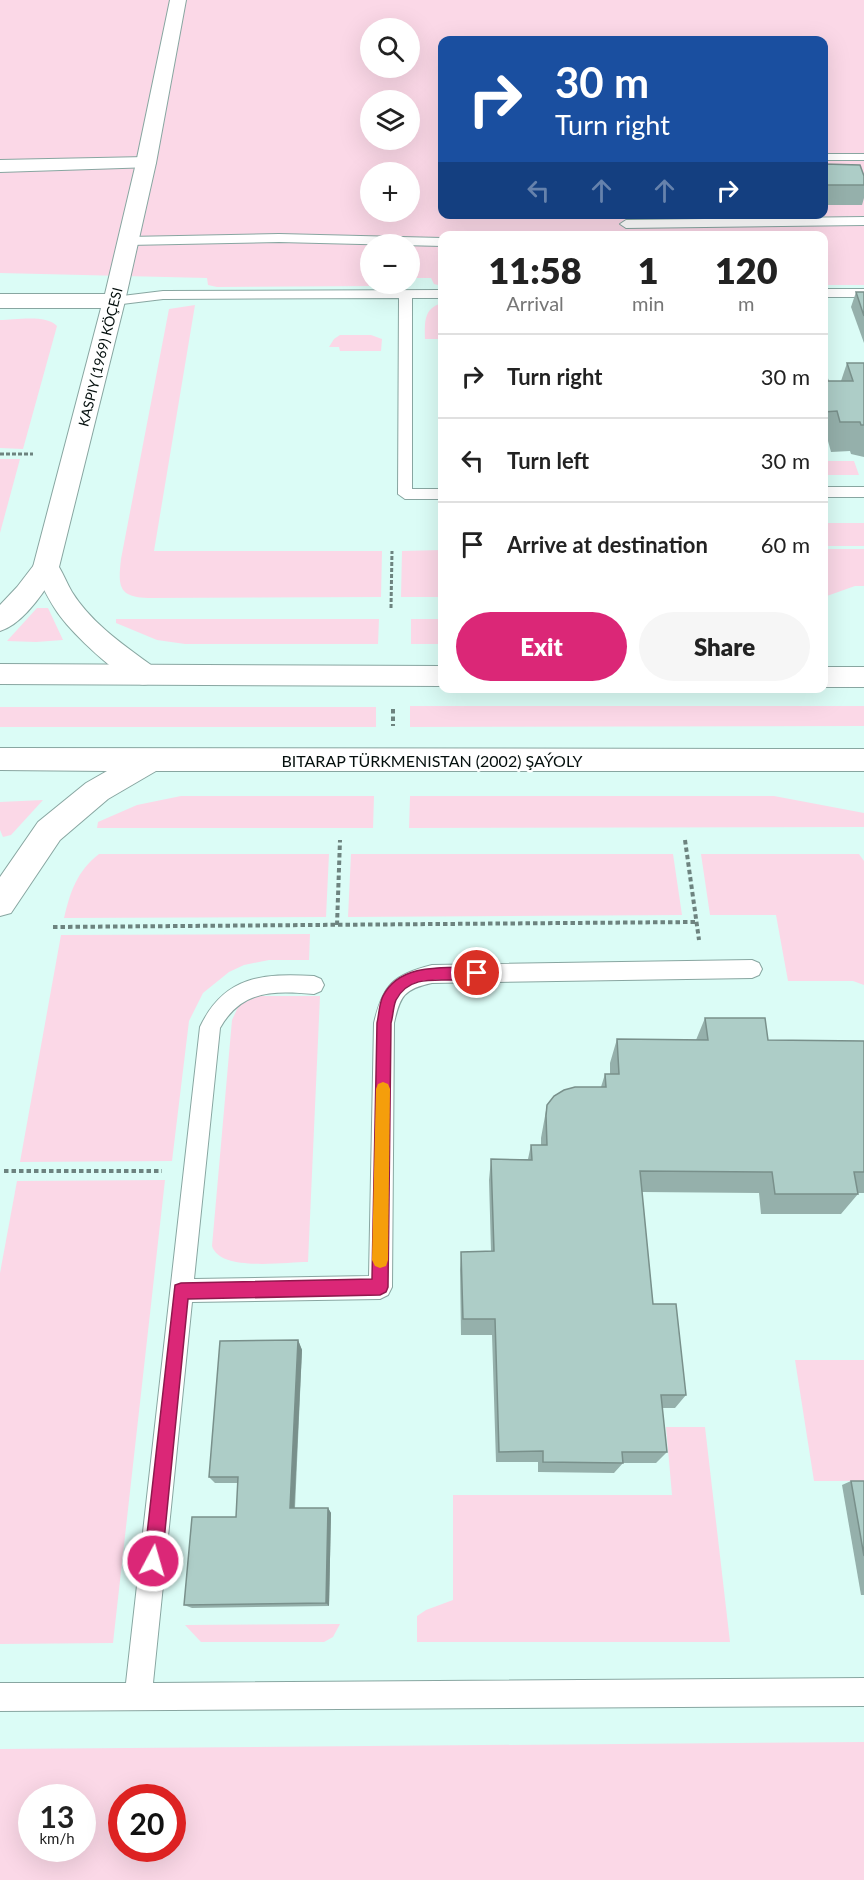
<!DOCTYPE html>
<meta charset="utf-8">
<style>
body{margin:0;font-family:Lato,sans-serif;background:#f6f6f6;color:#222;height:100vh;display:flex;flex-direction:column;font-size:22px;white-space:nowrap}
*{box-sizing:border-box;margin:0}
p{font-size:20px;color:#767676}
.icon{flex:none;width:33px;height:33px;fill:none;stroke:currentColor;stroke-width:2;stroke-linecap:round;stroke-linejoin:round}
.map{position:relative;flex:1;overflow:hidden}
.drawer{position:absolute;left:438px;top:231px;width:390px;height:462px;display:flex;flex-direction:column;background:#fff;border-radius:12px;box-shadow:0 6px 24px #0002}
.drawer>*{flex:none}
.top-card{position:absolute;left:438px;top:36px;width:390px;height:183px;border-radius:12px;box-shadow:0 6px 24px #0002;background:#1a4fa0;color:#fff;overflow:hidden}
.controls{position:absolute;left:360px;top:18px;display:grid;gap:12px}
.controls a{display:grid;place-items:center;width:60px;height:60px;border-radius:50%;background:#fff;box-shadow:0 6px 24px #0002;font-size:30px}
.speed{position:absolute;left:18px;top:1784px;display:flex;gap:12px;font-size:30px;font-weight:700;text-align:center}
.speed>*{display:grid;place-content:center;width:78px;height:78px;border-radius:50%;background:#fff;box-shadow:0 6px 24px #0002;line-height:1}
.speed small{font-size:15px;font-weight:400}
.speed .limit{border:9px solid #d22;background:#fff;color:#111}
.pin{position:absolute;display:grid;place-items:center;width:51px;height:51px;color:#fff;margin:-26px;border:3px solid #fff;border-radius:50%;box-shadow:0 2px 6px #0007}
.me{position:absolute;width:66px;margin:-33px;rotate:6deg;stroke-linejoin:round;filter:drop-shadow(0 0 4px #0008)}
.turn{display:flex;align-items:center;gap:21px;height:126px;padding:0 18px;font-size:27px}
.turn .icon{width:78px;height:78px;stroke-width:2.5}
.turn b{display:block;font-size:42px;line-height:51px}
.lanes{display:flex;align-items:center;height:57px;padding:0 18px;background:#0003;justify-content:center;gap:30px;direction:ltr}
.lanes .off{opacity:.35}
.eta{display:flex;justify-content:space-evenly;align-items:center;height:102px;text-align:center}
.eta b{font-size:36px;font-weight:800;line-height:42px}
.cta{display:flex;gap:12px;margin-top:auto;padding:12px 18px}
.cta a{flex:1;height:69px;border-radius:36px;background:#db2777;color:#fff;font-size:24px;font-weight:800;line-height:69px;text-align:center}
.cta a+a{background:#f6f6f6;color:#222}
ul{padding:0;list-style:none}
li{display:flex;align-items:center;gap:18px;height:84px;padding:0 18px;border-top:2px solid #e0e0e0}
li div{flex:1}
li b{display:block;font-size:22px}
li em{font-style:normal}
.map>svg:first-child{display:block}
.green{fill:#fbd8e7;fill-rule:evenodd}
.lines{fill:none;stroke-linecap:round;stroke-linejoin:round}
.lane-casing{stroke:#88a6a1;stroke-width:2}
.street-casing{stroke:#88a6a1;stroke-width:2}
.secondary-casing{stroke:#88a6a1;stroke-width:2}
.primary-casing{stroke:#88a6a1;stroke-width:2}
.path-far1{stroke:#6d837f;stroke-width:3;stroke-dasharray:4 2;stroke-linecap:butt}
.path{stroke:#6d837f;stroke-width:4;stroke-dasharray:4.5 3;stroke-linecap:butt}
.lane{fill:#fff;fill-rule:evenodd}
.street{fill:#fff;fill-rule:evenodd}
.secondary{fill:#fff;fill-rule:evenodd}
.primary{fill:#fff;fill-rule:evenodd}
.wall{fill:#95b0ab}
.shaded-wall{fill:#79908b}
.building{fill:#adcdc7;stroke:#79908b;stroke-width:1.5}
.route{fill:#db2777;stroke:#8e194d;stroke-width:1.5}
.slow{fill:#f59e0b}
.labels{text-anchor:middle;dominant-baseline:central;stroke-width:5;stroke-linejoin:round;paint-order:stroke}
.far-street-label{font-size:14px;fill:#040f0d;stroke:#fff}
.street-label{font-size:16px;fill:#040f0d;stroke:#fff}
</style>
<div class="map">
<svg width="864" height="1880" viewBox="0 0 864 1880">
<rect width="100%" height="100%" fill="#dbfcf6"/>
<!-- green -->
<g class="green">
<path d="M0,0H864V285H824V236H442V286L434,284L431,278H410V244H370V284H387L381,286L217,287L208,285L207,278L0,273ZM370,28H410V68H370ZM442,40H824V214H442ZM370,100H410V140H370ZM370,172H410V212H370Z"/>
<path d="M442,303V339H425C425,322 423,309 442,303Z"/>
<path d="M195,305L154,551H382L381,597L148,598C118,597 118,586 121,559L169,309Z"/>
<path d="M0,320C15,320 46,314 57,326L23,449L0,448Z"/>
<path d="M340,335H371L382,339L381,351H340L339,347H329L334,339Z"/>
<path d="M824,453L827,461H854L859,475H824Z"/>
<path d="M0,459H20L0,533Z"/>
<rect x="824" y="523" width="40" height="23"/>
<path d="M824,549H864V586H855L824,597Z"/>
<path d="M442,550V597H401L402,551Z"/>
<path d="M37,608H48L63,640L36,642L7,641Z"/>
<path d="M116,619H379L378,644H185L157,640L116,623Z"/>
<rect x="411" y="619" width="31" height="25"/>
<path d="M410,706H864V726L410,727Z"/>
<rect x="0" y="707" width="376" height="20"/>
<path d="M181,796H374L373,828H97L98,822L137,805Z"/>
<path d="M410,796H774L864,813V827L409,828Z"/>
<path d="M43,800L11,835L3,837L0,830V802Z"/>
<path d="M99,854H329L326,917L64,918C70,892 77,871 99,854Z"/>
<path d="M351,854H673L682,915L348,917Z"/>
<path d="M701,854H859L864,861V985L853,981H788L776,915H710Z"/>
<path d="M310,934L309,960H269L244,965L229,972L203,993L189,1021L172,1161L20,1162L61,935Z"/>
<path d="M257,996H320L308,1262C284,1262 220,1272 212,1246L232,1020L239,1005Z"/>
<path d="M165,1180L113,1643L0,1644V1273L17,1181Z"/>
<path d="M795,1360H864V1481H814Z"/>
<path d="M666,1427H705L730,1642H417V1616L426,1610L453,1600V1495H672Z"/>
<path d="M340,1624L333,1637L324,1642H201L185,1625Z"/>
<path d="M864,1742V1880H0V1749ZM32,1797H82V1848H32ZM122,1797H172V1848H122Z"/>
</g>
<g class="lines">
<defs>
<g id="lane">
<rect x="824" y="154" width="40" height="6"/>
<path d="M864,217V225L626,228L620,224L626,220Z"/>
<path d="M279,234L442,238V246L279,242L128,245L122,241L128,237Z"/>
<rect x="824" y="289" width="40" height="8"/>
<path d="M442,290V298H412V489H442V499H405L398,494L399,298L163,299L114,305L107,301L114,297L163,291Z"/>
<rect x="824" y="487" width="40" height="10"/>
<path d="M752,960L759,963L762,969L759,975L752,978L432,983C404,989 400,996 394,1023L392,1287L388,1295L380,1299L192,1302L153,1683L864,1678V1706L0,1711V1683H126L200,1027C224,976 263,973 314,976L321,979L324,985L321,991L314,994C274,991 242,989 220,1028L194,1279L369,1276L374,1023C383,984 393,975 432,965Z"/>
</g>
<path id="street" d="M170,0H186L156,163L125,301L59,567C64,575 67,584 72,592C92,624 125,646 155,668L159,675L155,682C148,684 144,686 137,683C116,675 74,635 60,616C49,601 41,584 33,567L101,308H0V294H105L136,163Z"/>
<path id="secondary" d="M146,157L153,159L156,163L153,167L0,172V160Z"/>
<g id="primary">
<path d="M46,558L55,561L59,567C47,588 24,624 0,631V605L17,587L37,561Z"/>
<path d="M0,664L442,666V686L0,684Z"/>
<rect x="824" y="667" width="40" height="20"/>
<path d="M0,748L864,749V771H156L108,799L60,840L11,913L0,916V877L38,822L86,783L107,771L0,770Z"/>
</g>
</defs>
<!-- lane casing -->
<use href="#lane" class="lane-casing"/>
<!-- street casing -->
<use href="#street" class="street-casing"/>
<!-- secondary casing -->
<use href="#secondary" class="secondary-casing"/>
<!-- primary casing -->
<use href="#primary" class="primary-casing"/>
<!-- path-far1 -->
<g class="path-far1">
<path d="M0,454H33"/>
<path d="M391,608L392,551"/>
</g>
<!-- path -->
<g class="path">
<path d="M393,709V726"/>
<path d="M685,840L699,940"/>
<path d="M337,925L340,840"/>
<path d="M53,927L697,922"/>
<path d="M4,1171H162"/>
</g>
<!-- lane -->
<use href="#lane" class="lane"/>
<!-- street -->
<use href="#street" class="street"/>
<!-- secondary -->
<use href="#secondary" class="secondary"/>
<!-- primary -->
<use href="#primary" class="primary"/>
</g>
<!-- wall -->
<g class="wall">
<path d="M824,164L864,176V198L862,205H824Z"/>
<path d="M856,292H864V343L851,307Z"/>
<path d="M847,363H864V457L851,454L850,451L831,452L828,441H824V367L828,381H841Z"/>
<path d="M705,1018L768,1040L864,1041V1193H858V1194L841,1214H761L759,1193L642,1192L653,1304L686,1395L675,1408H662L667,1452L656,1463H623L614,1473L538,1472V1462H496L492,1335H461L460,1270L461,1252L491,1251L489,1180L491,1159H528L531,1145H541V1138L547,1105L601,1087L605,1074H610V1063L617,1039L696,1040Z"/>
<path d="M298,1340L302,1350L295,1508H328L331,1513L329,1606L192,1608L184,1605L236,1517L238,1483H215L209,1477Z"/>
<path d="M851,1481H864V1595H861L842,1485Z"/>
</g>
<!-- shaded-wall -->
<g class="shaded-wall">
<path d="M298,1340L302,1350L294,1513L290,1508Z"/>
<path d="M328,1508L331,1513L329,1606L326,1603Z"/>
</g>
<!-- building -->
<g class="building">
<path d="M824,164L860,165L864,176V185H824Z"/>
<path d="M856,292H864V316Z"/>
<path d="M847,363H864V425H861L860,422H840L837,411L824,412V367L828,381H853Z"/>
<path d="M705,1018H765L768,1040L864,1041V1172H854L858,1194H775L772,1172L640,1171L653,1304H676L686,1395H661L667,1452H622L623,1463L543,1462V1451L499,1452L495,1319H463L461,1252L494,1251L491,1159L532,1160L531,1145H547L546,1116L547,1105L554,1096L564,1090L575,1087H606L605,1074H619L617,1039L708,1040Z"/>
<path d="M298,1340L290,1508H328L326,1603L184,1605L192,1517H236L238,1477H209L220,1341Z"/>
<path d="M851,1481H864V1556Z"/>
</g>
<!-- route -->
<path class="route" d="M477,967L482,969L484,973L482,977C455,987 413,967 396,1000C393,1007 393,1017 391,1023L388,1287L386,1292L380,1295L188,1299L162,1561L159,1567L153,1570L146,1567L144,1561L175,1285L181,1283L372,1279L377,1023C379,1015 379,1004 383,996C400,962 446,968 477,967Z"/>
<!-- slow -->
<path class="slow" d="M383,1082L388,1084L390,1089L388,1260L386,1266L380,1268L375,1266L372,1260L376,1089L378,1084Z"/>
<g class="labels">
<!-- far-street labels -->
<g class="far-street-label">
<text transform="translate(100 357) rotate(-76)">KASPIY (1969) KÖÇESI</text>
</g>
<!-- street labels -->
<g class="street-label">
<text x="432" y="760">BITARAP TÜRKMENISTAN (2002) ŞAÝOLY</text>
</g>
</g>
</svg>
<div class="controls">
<a><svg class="icon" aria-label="search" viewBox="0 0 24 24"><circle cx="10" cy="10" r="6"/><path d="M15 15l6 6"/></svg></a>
<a><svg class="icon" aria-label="layers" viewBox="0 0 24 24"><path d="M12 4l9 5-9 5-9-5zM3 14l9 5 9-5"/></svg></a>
<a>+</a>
<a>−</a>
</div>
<div class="speed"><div>13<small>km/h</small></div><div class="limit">20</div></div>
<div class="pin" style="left:477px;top:973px;background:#d93025"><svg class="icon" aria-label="arrive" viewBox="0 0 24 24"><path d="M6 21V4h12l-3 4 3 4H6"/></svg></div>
<svg class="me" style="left:153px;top:1561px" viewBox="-20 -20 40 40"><circle r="17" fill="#db2777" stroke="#fff" stroke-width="3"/><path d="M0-11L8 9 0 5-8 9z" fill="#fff"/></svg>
<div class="top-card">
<div class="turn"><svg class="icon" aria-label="right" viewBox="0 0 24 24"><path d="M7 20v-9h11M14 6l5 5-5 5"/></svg><div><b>30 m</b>Turn right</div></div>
<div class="lanes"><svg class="icon off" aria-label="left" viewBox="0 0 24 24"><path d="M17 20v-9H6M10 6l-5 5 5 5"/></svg><svg class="icon off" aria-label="ahead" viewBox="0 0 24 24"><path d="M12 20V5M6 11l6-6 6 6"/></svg><svg class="icon off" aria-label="ahead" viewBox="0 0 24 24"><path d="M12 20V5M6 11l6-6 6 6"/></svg><svg class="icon" aria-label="right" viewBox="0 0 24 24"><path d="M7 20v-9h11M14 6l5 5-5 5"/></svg></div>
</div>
<section class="drawer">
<div class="eta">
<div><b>11:58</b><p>Arrival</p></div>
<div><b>1</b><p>min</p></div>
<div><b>120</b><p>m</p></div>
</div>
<ul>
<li><svg class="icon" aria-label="right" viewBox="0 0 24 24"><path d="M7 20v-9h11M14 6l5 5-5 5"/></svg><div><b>Turn right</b></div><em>30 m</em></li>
<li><svg class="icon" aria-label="left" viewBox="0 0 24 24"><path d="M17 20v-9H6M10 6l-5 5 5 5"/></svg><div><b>Turn left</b></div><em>30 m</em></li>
<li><svg class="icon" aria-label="arrive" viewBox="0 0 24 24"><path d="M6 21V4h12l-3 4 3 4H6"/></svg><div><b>Arrive at destination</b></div><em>60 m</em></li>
</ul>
<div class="cta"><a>Exit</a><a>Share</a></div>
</section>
</div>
